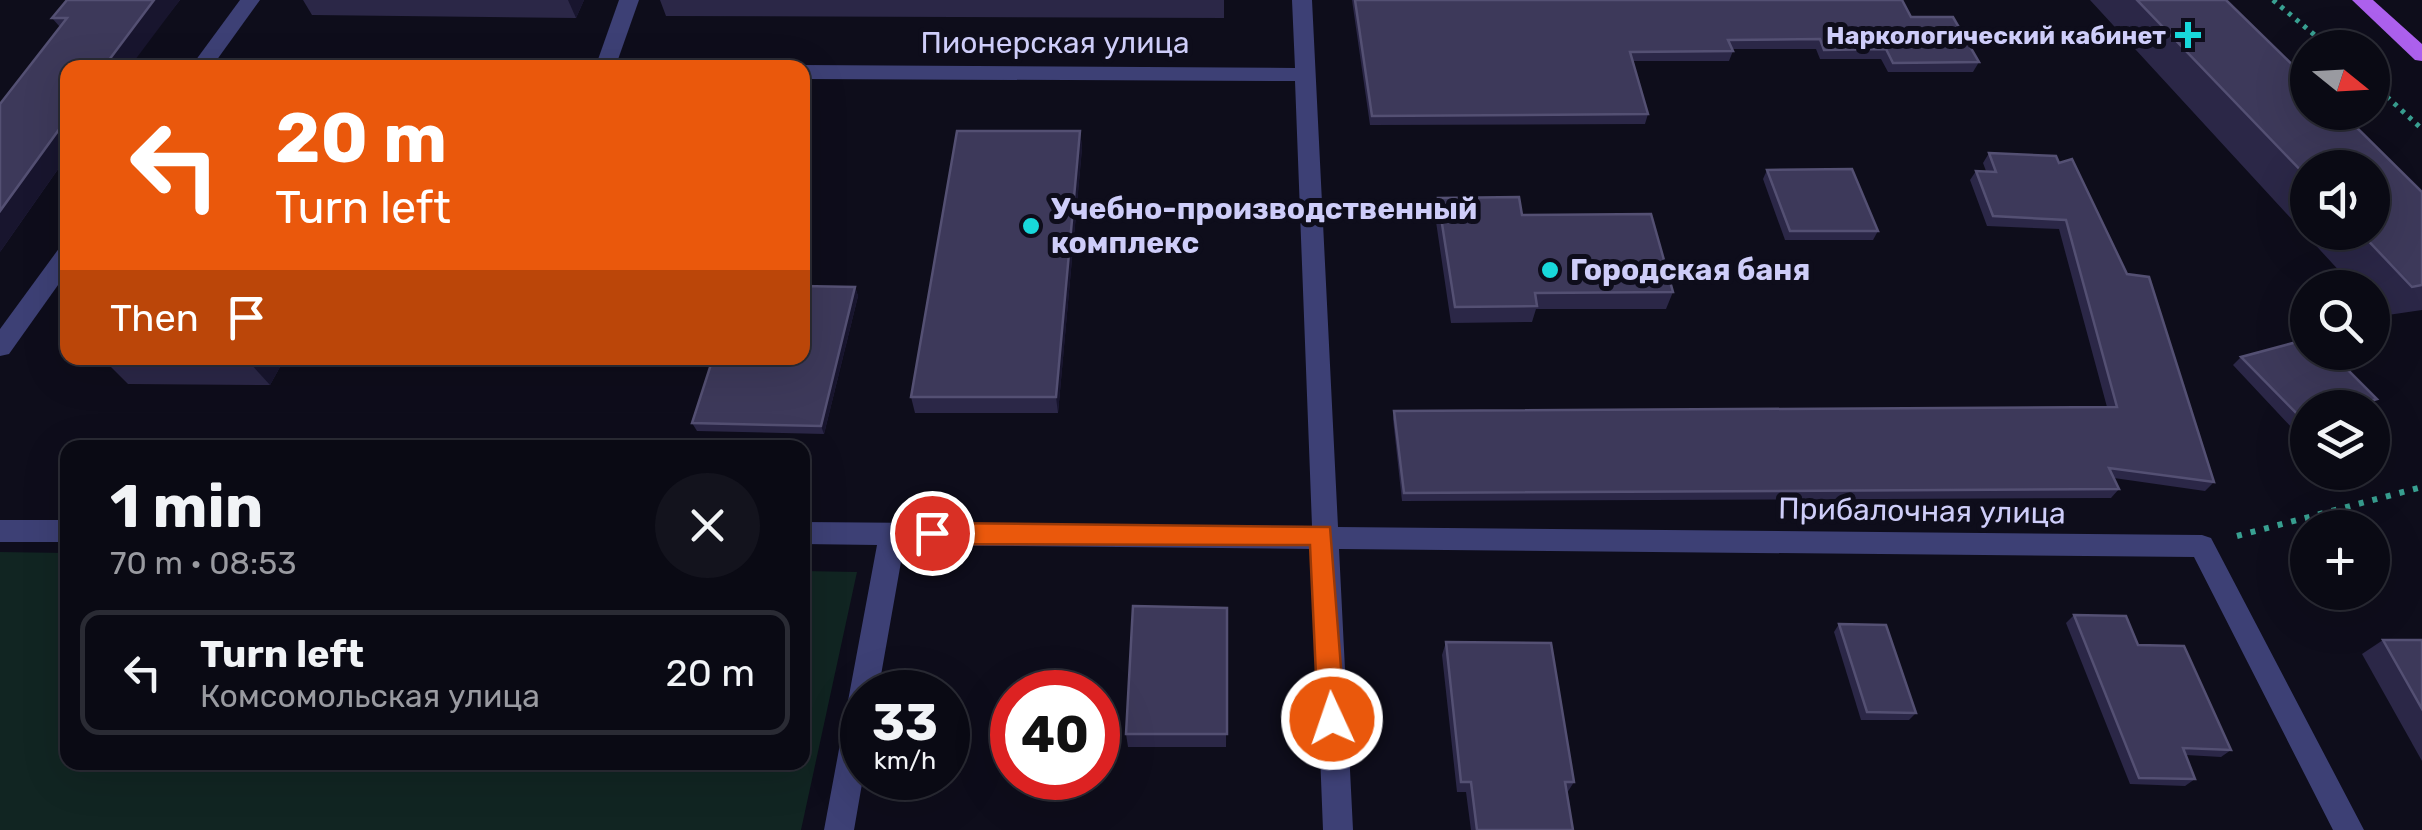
<!DOCTYPE html>
<meta charset="utf-8">
<style>
body{margin:0;font-family:Rubik,sans-serif;background:#13131d;color:#f1f3f6;height:100vh;display:flex;flex-direction:column;font-size:38px;white-space:nowrap}
*{box-sizing:border-box;margin:0}
p{font-size:32px;color:#999aa0}
.icon{flex:none;width:55px;height:55px;fill:none;stroke:currentColor;stroke-width:2;stroke-linecap:round;stroke-linejoin:round}
.map{position:relative;flex:1;overflow:hidden}
.panel{position:absolute;left:60px;top:440px;width:750px;height:330px;display:flex;flex-direction:column;background:#0a0a14;border-radius:20px;box-shadow:0 10px 40px #0002,0 0 0 2px #2a2b34}
.panel>*{flex:none}
.hud{position:absolute;left:60px;top:60px;width:750px;height:305px;border-radius:20px;box-shadow:0 10px 40px #0002,0 0 0 2px #2a2b34;background:#ea580c;color:#fff;overflow:hidden}
.needle{width:65px;rotate:108deg}
.buttons{position:absolute;left:2290px;top:30px;display:grid;gap:20px}
.buttons a{display:grid;place-items:center;width:100px;height:100px;border-radius:50%;background:#0a0a14;box-shadow:0 10px 40px #0002,0 0 0 2px #2a2b34;font-size:50px}
.speed{position:absolute;left:840px;top:670px;display:flex;gap:20px;font-size:50px;font-weight:700;text-align:center}
.speed>*{display:grid;place-content:center;width:130px;height:130px;border-radius:50%;background:#0a0a14;box-shadow:0 10px 40px #0002,0 0 0 2px #2a2b34;line-height:1}
.speed small{font-size:25px;font-weight:400}
.speed .limit{border:15px solid #d22;background:#fff;color:#111}
.pin{position:absolute;display:grid;place-items:center;width:85px;height:85px;color:#fff;margin:-42px;border:5px solid #fff;border-radius:50%;box-shadow:0 2px 10px #0007}
.me{position:absolute;width:110px;margin:-55px;rotate:357deg;stroke-linejoin:round;filter:drop-shadow(0 0 8px #0008)}
.turn{display:flex;align-items:center;gap:35px;height:210px;padding:0 50px;font-size:45px}
.turn .icon{width:130px;height:130px;stroke-width:2.5}
.turn b{display:block;font-size:70px;line-height:85px}
.then{display:flex;align-items:center;height:95px;padding:0 50px;background:#0003;gap:20px;font-size:38px}
.round{display:grid;place-items:center;flex:none;width:105px;height:105px;border-radius:52px;background:#13131d}
.headline{display:flex;align-items:center;justify-content:space-between;height:170px;padding:0 50px}
h1{font-size:60px;font-weight:700;line-height:75px}
ul{padding:0;list-style:none}
li{display:flex;align-items:center;gap:30px;height:125px;margin:0 20px 15px;padding:0 30px;border:5px solid #2a2b34;border-radius:20px}
li div{flex:1}
li b{display:block;font-size:38px}
li em{font-style:normal}
.map>svg:first-child{display:block}
.green{fill:#112522}
.lines{fill:none;stroke-linecap:round;stroke-linejoin:round}
.path-far1{stroke:#39a192;stroke-width:5;stroke-dasharray:4 6;stroke-linecap:butt}
.path{stroke:#39a192;stroke-width:6;stroke-dasharray:5 9;stroke-linecap:butt}
.minor{fill:#3d4075;fill-rule:evenodd}
.major{fill:#ac60ed;fill-rule:evenodd}
.wall{fill:#2b2747;fill-rule:evenodd}
.shaded-wall{fill:#18152e}
.building{fill:#3d395a;stroke:#545073;stroke-width:2.5}
.route{fill:#ea580c;stroke:#983908;stroke-width:2.5}
.poi-dot{fill:#18d8db;stroke:#0e0d1b;stroke-width:4}
.labels{text-anchor:middle;dominant-baseline:central;stroke-width:10;stroke-linejoin:round;paint-order:stroke}
.far-poi-label{font-size:25px;font-weight:bold;fill:#cecdf9;stroke:#0e0d1b;text-anchor:end}
.street-label{font-size:30px;fill:#cecdf9;stroke:#0e0d1b}
.poi-label{font-size:30px;font-weight:bold;fill:#cecdf9;stroke:#0e0d1b;text-anchor:start}
</style>
<div class="map">
<svg width="2422" height="830" viewBox="0 0 2422 830">
<rect width="100%" height="100%" fill="#0e0d1b"/>
<!-- green -->
<path class="green" d="M0,552L67,553L68,762H802L803,571L857,572L801,830H0Z"/>
<g class="lines">
<!-- path-far1 -->
<g class="path-far1">
<path d="M2273,0L2330,48"/>
<path d="M2372,83L2422,129"/>
</g>
<!-- path -->
<path class="path" d="M2237,536L2422,487"/>
<!-- minor -->
<g class="minor">
<path d="M240,0H260L211,68H190Z"/>
<path d="M619,0H639L615,68H595Z"/>
<path d="M1292,0H1312L1338,527L2202,535L2211,538L2364,830H2333L2194,557L1339,549L1353,830H1323L1312,549L904,545L878,692H862L863,778L854,830H824L877,545L802,544V522L1312,526L1295,81L802,79V68H795L802,65L1295,68Z"/>
<path d="M68,245V271L9,354L0,356V329L60,247Z"/>
<rect x="0" y="520" width="68" height="22"/>
</g>
<!-- major -->
<path class="major" d="M2352,0H2373L2422,44V61L2415,60Z"/>
</g>
<!-- wall -->
<g class="wall">
<path d="M67,0H180L141,49L68,68V155L0,252L60,27L52,18Z"/>
<path d="M303,0H584L576,18L312,15Z"/>
<path d="M660,0H1224V18L666,16Z"/>
<path d="M1352,0H1902L1911,17L1979,62L1973,72H1888L1881,59H1820L1816,49H1732L1733,51L1729,61H1632L1648,114L1645,124L1370,125Z"/>
<path d="M2090,0H2226L2422,192V310L2381,316L2372,306V288H2355ZM2308,168L2372,232H2308Z"/>
<path d="M1080,131L1082,148L1058,413H915L911,397Z"/>
<path d="M1989,153L2056,156L2214,482L2205,491L2114,478L2119,489L2111,498L1402,501L1393,419L1394,411L2107,407L2059,229L1987,226L1970,180L1976,171H1986L1983,163Z"/>
<path d="M1767,170L1878,231L1873,240H1785L1763,179Z"/>
<path d="M1438,198L1522,215L1673,292L1666,309H1536L1532,322L1451,323L1435,215Z"/>
<path d="M855,287L858,296L824,434L697,431L692,423Z"/>
<path d="M2241,357L2377,399L2367,408H2308V424L2292,428L2233,365Z"/>
<path d="M109,358H285L270,385L128,384L106,362Z"/>
<path d="M1227,608L1226,747H1128L1126,734Z"/>
<path d="M2074,615L2138,645L2231,750L2221,757L2186,755L2195,779L2185,786L2130,784L2066,623Z"/>
<path d="M1839,624L1916,713L1909,720H1861L1834,632Z"/>
<path d="M2383,640H2422V761L2362,654Z"/>
<path d="M1446,642L1574,782L1567,793L1573,830H1471L1466,792H1457L1442,655Z"/>
</g>
<!-- shaded-wall -->
<g class="shaded-wall">
<path d="M154,0H180L129,68H103Z"/>
<path d="M568,0H584L576,18Z"/>
<path d="M68,117V155L0,252V211Z"/>
<path d="M1080,131L1082,148L1058,413L1056,397Z"/>
<path d="M855,287L858,296L824,434L821,426Z"/>
<path d="M253,358H285L270,385L250,363Z"/>
<path d="M2377,399L2367,408H2345Z"/>
<path d="M2308,418V424L2292,428L2302,419Z"/>
</g>
<!-- building -->
<g class="building">
<path d="M67,0H154L103,68H68V117L0,211V104L67,18H52Z"/>
<path d="M1355,0H1902L1911,17H1953L1979,62L1893,63L1886,49L1824,50L1820,39L1728,40L1733,51L1630,52L1648,114L1372,116Z"/>
<path d="M2137,0H2226L2308,80V112H2341L2422,192V285L2412,287L2360,232H2372V168H2308V178Z"/>
<path d="M957,131H1080L1056,397H911Z"/>
<path d="M1989,153L2056,156L2059,163L2072,159L2127,274L2149,277L2214,482L2109,468L2119,489L1404,493L1394,411L2117,407L2066,220L1993,216L1976,171L1996,172Z"/>
<path d="M1852,169L1878,231H1790L1767,170Z"/>
<path d="M1519,197L1522,215L1651,214L1673,292L1535,293L1537,306L1455,307L1438,198Z"/>
<path d="M802,286L855,287L821,426L692,423L713,358H802Z"/>
<path d="M2308,339V352H2330L2377,399L2345,408H2308V418L2302,419L2241,357Z"/>
<path d="M109,358H253L250,363L106,362Z"/>
<path d="M1133,606L1227,608V734H1126Z"/>
<path d="M2074,615L2126,616L2138,645L2184,646L2231,750L2183,748L2195,779L2139,778Z"/>
<path d="M1839,624L1886,625L1916,713L1867,712Z"/>
<path d="M2383,640H2422V709Z"/>
<path d="M1446,642L1551,643L1574,782H1565L1573,830H1477L1471,782H1461Z"/>
</g>
<!-- route -->
<path class="route" d="M932,523L1330,527L1345,719L1341,728L1332,732L1322,728L1318,719L1310,545L932,544L920,533Z"/>
<!-- markers -->
<g class="poi-dot">
<path d="M2183 20h10v10h10v10h-10v10h-10v-10h-10v-10h10z"/>
<circle cx="1031" cy="226" r="10"/>
<circle cx="1550" cy="270" r="10"/>
</g>
<g class="labels">
<!-- far-poi labels -->
<g class="far-poi-label">
<text x="2166" y="35">Наркологический кабинет</text>
</g>
<!-- street labels -->
<g class="street-label">
<text x="1055" y="43">Пионерская улица</text>
<text transform="translate(1922 511) rotate(1)">Прибалочная улица</text>
</g>
<!-- poi labels -->
<g class="poi-label">
<text x="1051" y="209">Учебно-производственный<tspan x="1051" dy="34">комплекс</tspan></text>
<text x="1570" y="270">Городская баня</text>
</g>
</g>
</svg>
<div class="buttons">
<a><svg class="needle" viewBox="-14 -14 28 28"><path d="M0-13l5 13h-10z" fill="#e53935"/><path d="M0 13l5-13h-10z" fill="#999aa0"/></svg></a>
<a><svg class="icon" aria-label="sound" viewBox="0 0 24 24"><path d="M4 9h4l5-4v14l-5-4H4zM17 9q2 3 0 6"/></svg></a>
<a><svg class="icon" aria-label="search" viewBox="0 0 24 24"><circle cx="10" cy="10" r="6"/><path d="M15 15l6 6"/></svg></a>
<a><svg class="icon" aria-label="layers" viewBox="0 0 24 24"><path d="M12 4l9 5-9 5-9-5zM3 14l9 5 9-5"/></svg></a>
<a>+</a>
</div>
<div class="speed"><div>33<small>km/h</small></div><div class="limit">40</div></div>
<div class="pin" style="left:932px;top:533px;background:#d93025"><svg class="icon" aria-label="arrive" viewBox="0 0 24 24"><path d="M6 21V4h12l-3 4 3 4H6"/></svg></div>
<svg class="me" style="left:1332px;top:719px" viewBox="-20 -20 40 40"><circle r="17" fill="#ea580c" stroke="#fff" stroke-width="3"/><path d="M0-11L8 9 0 5-8 9z" fill="#fff"/></svg>
<div class="hud">
<div class="turn"><svg class="icon" aria-label="left" viewBox="0 0 24 24"><path d="M17 20v-9H6M10 6l-5 5 5 5"/></svg><div><b>20 m</b>Turn left</div></div>
<div class="then">Then<svg class="icon" aria-label="arrive" viewBox="0 0 24 24"><path d="M6 21V4h12l-3 4 3 4H6"/></svg></div>
</div>
<section class="panel">
<div class="headline"><div><h1>1 min</h1><p>70 m · 08:53</p></div><a class="round"><svg class="icon" aria-label="close" viewBox="0 0 24 24"><path d="M6 6l12 12M18 6L6 18"/></svg></a></div>
<ul>
<li><svg class="icon" aria-label="left" viewBox="0 0 24 24"><path d="M17 20v-9H6M10 6l-5 5 5 5"/></svg><div><b>Turn left</b><p>Комсомольская улица</p></div><em>20 m</em></li>
</ul>
</section>
</div>
